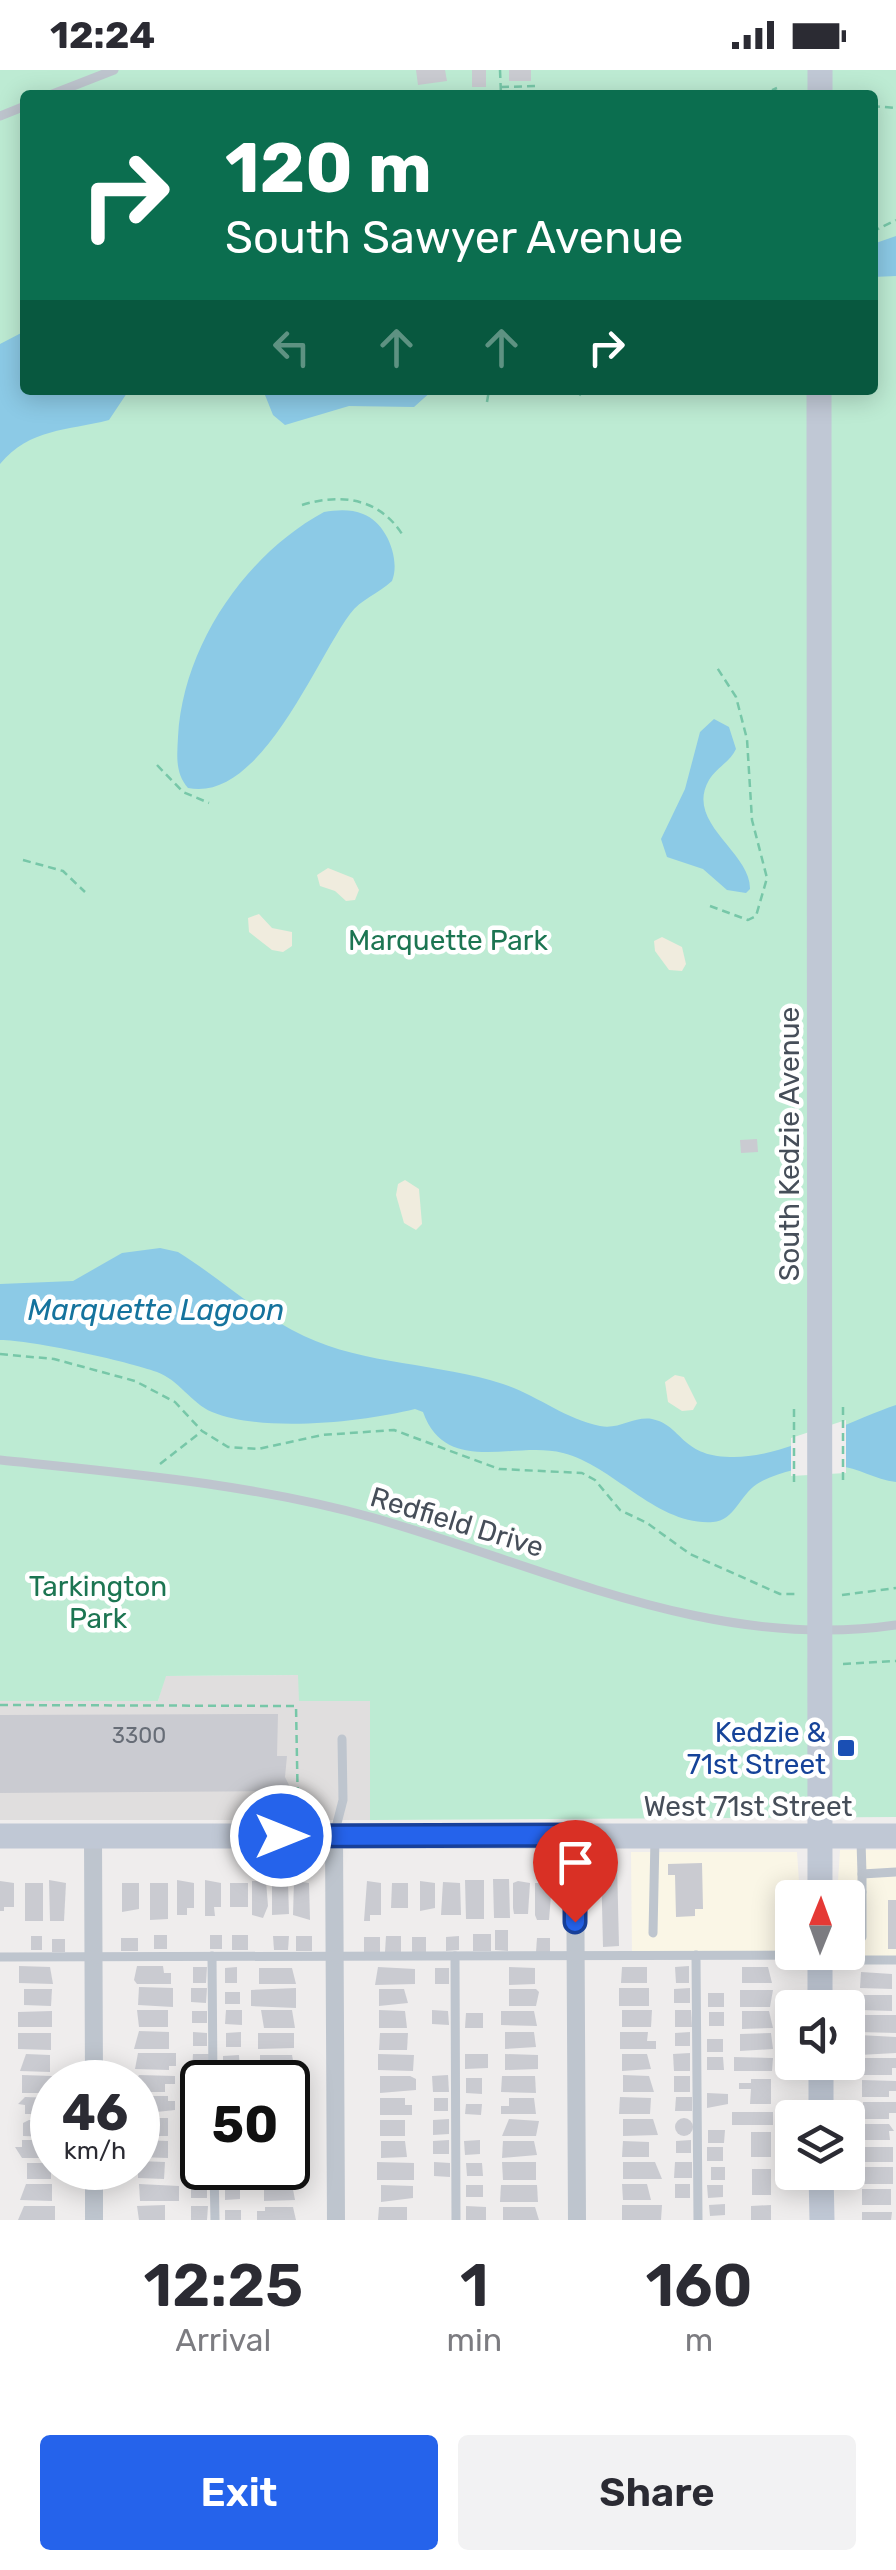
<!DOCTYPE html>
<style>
body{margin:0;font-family:Rubik,sans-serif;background:#f2f2f3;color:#2b2b33;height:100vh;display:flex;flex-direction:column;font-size:38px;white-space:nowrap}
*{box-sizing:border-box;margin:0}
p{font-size:32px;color:#7c7c81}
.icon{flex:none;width:55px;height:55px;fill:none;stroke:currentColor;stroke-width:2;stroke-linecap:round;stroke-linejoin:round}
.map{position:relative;height:2150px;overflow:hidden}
.drawer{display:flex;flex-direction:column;background:#fff;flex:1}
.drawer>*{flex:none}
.banner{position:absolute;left:20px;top:20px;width:858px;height:305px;border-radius:10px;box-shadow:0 5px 25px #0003;background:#0b6e4f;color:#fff;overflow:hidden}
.needle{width:65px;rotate:1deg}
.buttons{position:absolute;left:775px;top:1810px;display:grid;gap:20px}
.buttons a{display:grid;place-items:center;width:90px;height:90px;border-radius:10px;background:#fff;box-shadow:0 5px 25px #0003;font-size:50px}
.speed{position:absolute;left:30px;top:1990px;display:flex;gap:20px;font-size:50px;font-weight:700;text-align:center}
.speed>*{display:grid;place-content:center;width:130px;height:130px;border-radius:50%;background:#fff;box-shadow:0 5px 25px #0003;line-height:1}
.speed small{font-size:25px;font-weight:400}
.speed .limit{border:5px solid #111;border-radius:15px;background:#fff;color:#111}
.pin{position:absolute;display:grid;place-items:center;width:85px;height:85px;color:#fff;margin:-102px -42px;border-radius:50% 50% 50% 0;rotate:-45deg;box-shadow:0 0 10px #0007}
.pin .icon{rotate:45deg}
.me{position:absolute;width:110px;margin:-55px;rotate:90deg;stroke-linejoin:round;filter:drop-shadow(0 0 8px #0008)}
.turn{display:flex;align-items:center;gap:35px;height:210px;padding:0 40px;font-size:45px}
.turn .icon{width:130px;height:130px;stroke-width:2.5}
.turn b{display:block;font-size:70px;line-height:85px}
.lanes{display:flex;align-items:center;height:95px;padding:0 40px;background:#0003;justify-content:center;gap:50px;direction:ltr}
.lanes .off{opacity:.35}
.eta{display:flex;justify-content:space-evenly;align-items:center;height:170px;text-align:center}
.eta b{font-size:60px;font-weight:600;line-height:70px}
.action{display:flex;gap:20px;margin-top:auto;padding:20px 40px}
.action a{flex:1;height:115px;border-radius:10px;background:#2563eb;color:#fff;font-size:40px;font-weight:600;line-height:115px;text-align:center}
.action a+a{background:#f2f2f3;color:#2b2b33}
.status{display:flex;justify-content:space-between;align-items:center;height:70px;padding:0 50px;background:#fff;direction:ltr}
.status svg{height:28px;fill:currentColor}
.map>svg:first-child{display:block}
.commercial{fill:#faf6e6}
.education{fill:#e0dede}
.green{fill:#bdebd3;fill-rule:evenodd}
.sand{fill:#f0ecde}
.water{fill:#8ccae6}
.pier{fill:#efeded}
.building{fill:#cacbd1}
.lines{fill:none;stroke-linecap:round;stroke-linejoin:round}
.path{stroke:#77c7a8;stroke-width:2.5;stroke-dasharray:8 5;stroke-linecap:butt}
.lane{stroke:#bec5ce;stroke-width:9}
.street{stroke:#bec5ce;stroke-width:18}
.secondary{stroke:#c0c8d5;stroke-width:25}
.route-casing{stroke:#184099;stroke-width:25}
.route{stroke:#2563eb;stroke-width:18}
.transit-dot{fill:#1a4fb4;stroke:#fff;stroke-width:4}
.labels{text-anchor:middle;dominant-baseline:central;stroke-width:9;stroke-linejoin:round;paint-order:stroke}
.number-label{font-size:22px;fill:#676d77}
.park-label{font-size:28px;fill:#1c7552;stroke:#fff}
.street-label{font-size:28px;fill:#464e59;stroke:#fff}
.transit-label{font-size:28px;fill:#164399;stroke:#fff;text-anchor:end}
.water-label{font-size:30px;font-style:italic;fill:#15739d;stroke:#fff}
</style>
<div class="status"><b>12:24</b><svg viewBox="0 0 49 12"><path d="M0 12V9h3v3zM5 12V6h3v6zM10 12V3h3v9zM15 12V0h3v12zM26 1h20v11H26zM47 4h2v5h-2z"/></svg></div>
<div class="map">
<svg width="896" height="2150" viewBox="0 0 896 2150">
<rect width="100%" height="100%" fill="#efeded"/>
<!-- commercial -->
<g class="commercial">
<path d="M840,1780H896V1889L835,1890V1883L848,1882V1828L837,1827Z"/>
<path d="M631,1782H797L800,1827L792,1828V1882L632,1886Z"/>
</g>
<!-- education -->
<path class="education" d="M299,1605V1631L370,1630V1750H0V1631H158L165,1606Z"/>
<!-- green -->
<path class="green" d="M0,0H896V1747L370,1750V1631H299L298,1605L166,1606L158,1631H0ZM25,25H872V320H25Z"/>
<!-- sand -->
<g class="sand">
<path d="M328,798L353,808L359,820L355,830L346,831L335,821L320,816L317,805Z"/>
<path d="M259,844L272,858L292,862V876L283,882L272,880L249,862L248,848Z"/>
<path d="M662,867L682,877L686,894L682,901L669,900L655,881L654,871Z"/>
<path d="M405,1110L419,1119L422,1154L416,1160L404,1153L396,1125L398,1114Z"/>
<path d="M675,1305L684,1307L697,1333L693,1340L682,1341L668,1332L665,1312Z"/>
</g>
<!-- water -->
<g class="water">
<path d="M896,166V206L873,207V174Z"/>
<path d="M25,261V320H129L109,350C67,361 30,358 0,394V274Z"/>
<path d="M263,320H433L414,337L349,336L285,355L273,345Z"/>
<path d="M324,442C337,440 351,439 363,444C386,452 401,489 392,511C378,524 361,529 350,544C315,591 260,733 188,718C175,703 177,686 178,667C183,576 245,485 324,442Z"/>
<path d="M714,649L729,657L736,679C730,692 716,698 709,710C684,753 751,782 750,819L746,823L727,820L703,799L667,787L661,769L685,719L700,662Z"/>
<path d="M160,1178L178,1182C220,1208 259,1245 304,1266C365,1295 439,1293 503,1314C537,1325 565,1349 600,1356C619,1360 634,1346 652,1349C682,1355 680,1386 730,1387C781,1389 848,1351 896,1335V1412C875,1410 858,1397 838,1396C814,1394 777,1401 757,1414C740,1425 734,1451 713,1452C657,1456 614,1396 563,1383C516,1370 446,1407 423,1342L415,1339C363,1352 263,1363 212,1342C191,1333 179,1310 157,1302C126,1291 32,1270 0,1270V1214L73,1211L122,1183Z"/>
</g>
<!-- pier -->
<path class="pier" d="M846,1350V1403L791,1406V1368Z"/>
<!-- building -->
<g class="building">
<path d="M416,0H445L447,11L418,15Z"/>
<rect x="472" y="0" width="14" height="17"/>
<rect x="509" y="0" width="22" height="11"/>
<path d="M757,1069L758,1082L741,1083L740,1070Z"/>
<path d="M278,1644L277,1686H287L285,1707L291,1719L284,1721L0,1723V1645Z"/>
<path d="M601,1793H617L619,1876L603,1877Z"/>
<path d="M702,1793L703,1839H695V1846L676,1847L675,1805H668V1794Z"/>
<path d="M493,1809H509L510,1848H494Z"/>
<path d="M49,1810L66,1813L64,1851H50Z"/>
<path d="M177,1810L194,1813V1838H187V1845H177Z"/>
<path d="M205,1810L221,1813V1837H214L215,1846H205Z"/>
<path d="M465,1810H484V1849H466Z"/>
<path d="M0,1811L14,1813V1837H4V1841H0Z"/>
<path d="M252,1811H266L268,1836L263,1848L252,1845Z"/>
<path d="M294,1811L309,1813L310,1850L293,1845Z"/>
<path d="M367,1811L381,1813V1845H370V1851H364Z"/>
<path d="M420,1811L435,1813V1838L420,1841Z"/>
<path d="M518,1811L530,1813L528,1844H514L513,1838V1813Z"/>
<path d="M443,1812L460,1813L461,1845H441Z"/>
<rect x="25" y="1813" width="18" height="38"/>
<path d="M122,1813H139V1839L122,1842Z"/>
<path d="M150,1813H168V1849L150,1850Z"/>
<rect x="230" y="1813" width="18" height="24"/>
<path d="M272,1813H288L289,1844L272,1845Z"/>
<path d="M392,1813H408V1838H391Z"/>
<path d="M535,1813H552L549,1850H537L535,1845Z"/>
<rect x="888" y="1830" width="8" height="49"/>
<path d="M495,1860H508V1881L495,1880Z"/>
<rect x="473" y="1864" width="18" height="17"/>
<rect x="154" y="1865" width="13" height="14"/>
<rect x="210" y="1865" width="12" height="14"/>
<rect x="232" y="1865" width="16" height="15"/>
<rect x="31" y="1866" width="11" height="14"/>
<path d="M273,1866H289L288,1880H274Z"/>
<rect x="296" y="1866" width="16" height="15"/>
<path d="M386,1866H401V1882H385Z"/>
<path d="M459,1866V1880L446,1881V1867Z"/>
<rect x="364" y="1867" width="16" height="15"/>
<rect x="412" y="1867" width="14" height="15"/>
<rect x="121" y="1868" width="17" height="13"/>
<path d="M537,1868H550V1882H536Z"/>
<rect x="52" y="1869" width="13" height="13"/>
<path d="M19,1896L50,1897L53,1914L19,1913Z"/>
<path d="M137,1896H163L164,1903H171V1914H137L134,1910Z"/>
<path d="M689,1896V1913H676L675,1897Z"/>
<path d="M193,1897H207L206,1913H193Z"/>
<path d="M237,1897V1913H225V1898Z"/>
<path d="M378,1897L415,1899V1914L375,1915Z"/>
<path d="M509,1897L535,1898V1914L509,1915Z"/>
<path d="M622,1897H647V1913H621Z"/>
<path d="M742,1897H768L772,1913H742Z"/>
<path d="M259,1898H292L296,1914H259Z"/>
<rect x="435" y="1898" width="14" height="16"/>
<path d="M861,1902L892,1904V1919L860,1918Z"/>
<path d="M139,1917L173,1918V1937L138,1935Z"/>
<path d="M191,1918H207L206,1933L191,1932Z"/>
<path d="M296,1918V1938L251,1936V1920Z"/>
<rect x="619" y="1918" width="30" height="18"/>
<path d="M690,1918V1933H674V1919Z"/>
<path d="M24,1919H52L51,1936L24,1935Z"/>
<path d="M379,1919H404L408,1933L379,1936Z"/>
<path d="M509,1919H536L539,1922L536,1936H509Z"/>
<path d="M740,1920H773L770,1937H740Z"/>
<rect x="225" y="1922" width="15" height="12"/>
<rect x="708" y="1923" width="16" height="14"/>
<path d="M861,1925H892V1941L860,1940Z"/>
<path d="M137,1940H168V1957H139Z"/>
<path d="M226,1940H242V1955L225,1954Z"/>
<path d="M261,1940H292L295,1958H264Z"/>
<path d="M379,1940L405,1941L407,1958H379Z"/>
<path d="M432,1940L448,1941L449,1955L432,1954Z"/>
<path d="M622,1940H652L651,1957H622Z"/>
<path d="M675,1940H691L692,1957H675Z"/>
<path d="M52,1941V1957H18V1942Z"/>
<rect x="192" y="1941" width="15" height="12"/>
<path d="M501,1941H534L537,1956L501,1955Z"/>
<path d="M742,1941H769L773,1958L742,1959Z"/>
<rect x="709" y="1942" width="15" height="14"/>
<path d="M466,1943H483V1958H465Z"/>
<path d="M860,1945H896V1963L859,1962Z"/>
<path d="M139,1961L169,1962V1979H134Z"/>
<path d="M193,1962L207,1963V1976H193Z"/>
<path d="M241,1962V1977H226V1963Z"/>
<path d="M505,1962H534L536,1977L505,1979Z"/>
<path d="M620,1962H648L647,1971H656V1979H620Z"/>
<path d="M690,1962V1976H675V1963Z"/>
<path d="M18,1963H51V1980L18,1979Z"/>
<path d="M258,1963H294V1978L258,1979Z"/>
<path d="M380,1963H408L407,1980H379Z"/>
<path d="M740,1964L771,1963L773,1979L740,1981Z"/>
<path d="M859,1965L896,1967V1983L859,1985Z"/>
<rect x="707" y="1969" width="16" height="13"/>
<path d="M138,1983H176V1996H169V2000L135,1999Z"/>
<path d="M690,1983V2001H674L673,1984Z"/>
<path d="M26,1984L50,1985V2002L20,2001Z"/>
<path d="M193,1984H209V2000H192Z"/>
<path d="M378,1984L414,1985L413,2001L378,2000Z"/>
<path d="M465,1984H488V1998L465,1999Z"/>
<path d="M505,1984L538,1985V1999L505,2000Z"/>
<path d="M622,1984H647L651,1999L622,2001Z"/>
<path d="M239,1985L240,2000H223V1986Z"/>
<path d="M260,1985H292L295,2001H260Z"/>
<path d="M707,1987H723L724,2000H707Z"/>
<path d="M734,1987L773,1988L772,2001H734Z"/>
<path d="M862,1988H896V1998H892V2005H862Z"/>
<path d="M192,2004H206L202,2020H192Z"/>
<path d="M22,2005L52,2006L51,2023H22Z"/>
<path d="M139,2005L175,2006V2014H165V2022H139L135,2012Z"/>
<path d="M448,2005L449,2022H433L432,2006Z"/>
<path d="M623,2005L649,2006L654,2022H623Z"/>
<path d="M291,2006V2023L288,2012H262V2007Z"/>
<path d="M380,2006H410L416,2009V2020L380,2023Z"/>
<path d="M502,2006H535L536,2023L501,2022Z"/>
<rect x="674" y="2006" width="16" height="16"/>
<path d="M466,2008H482V2024L466,2023Z"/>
<path d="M751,2009H771V2034H750L751,2019H739V2013H751Z"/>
<path d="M862,2010L896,2011V2021H889V2027H862Z"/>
<path d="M707,2023L728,2024V2034L707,2038Z"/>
<path d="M139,2026H168V2031H175V2040L138,2044Z"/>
<path d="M25,2027L52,2028V2044H25V2035L18,2034Z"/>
<path d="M620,2027L651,2028L650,2044H619Z"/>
<path d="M676,2027H692V2041H675Z"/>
<path d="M380,2028H405V2035H412V2045H380Z"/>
<rect x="434" y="2028" width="14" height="13"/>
<path d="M509,2028H534L536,2044H501V2036H509Z"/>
<path d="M863,2032H896V2043H889V2049H862Z"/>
<path d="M466,2034H482L481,2045L465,2044Z"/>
<rect x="732" y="2042" width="41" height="13"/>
<path d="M139,2048H168V2066H138Z"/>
<circle cx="684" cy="2057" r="9"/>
<path d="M449,2049V2064L433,2065V2050Z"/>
<path d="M509,2049L539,2051L536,2066H502Z"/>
<path d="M623,2049H653L658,2065L623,2066Z"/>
<path d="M29,2050H52V2067L23,2066V2053Z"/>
<rect x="380" y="2050" width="25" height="16"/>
<path d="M862,2054H889L894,2061H889L890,2070H862Z"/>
<path d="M708,2060H725L724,2073H708Z"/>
<rect x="751" y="2062" width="20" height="25"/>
<path d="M22,2070H51L52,2088H22L15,2077H22Z"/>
<path d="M139,2070L168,2071V2088L138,2087Z"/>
<rect x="188" y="2070" width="14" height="15"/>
<path d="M449,2070V2084H433V2071Z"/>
<path d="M480,2070V2084L465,2085L464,2071Z"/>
<path d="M691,2070V2083H676V2071Z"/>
<path d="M381,2071H405L407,2087L381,2088Z"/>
<path d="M503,2071H534L537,2085L502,2088Z"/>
<path d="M623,2071L649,2072V2087H622Z"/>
<rect x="707" y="2077" width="16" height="14"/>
<rect x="861" y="2077" width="32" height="15"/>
<path d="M138,2091L165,2092L164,2109L138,2108Z"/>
<path d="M288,2092L295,2094V2109L265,2110V2098H288Z"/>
<path d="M377,2092L414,2093V2110H377Z"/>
<path d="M434,2092L450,2093V2107L434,2106Z"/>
<path d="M502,2092H536V2110H503Z"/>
<path d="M623,2092H655L662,2109H623Z"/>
<path d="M675,2092H692V2108H674Z"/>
<rect x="27" y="2093" width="24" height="16"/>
<path d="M189,2093H202L205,2109H190Z"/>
<path d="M466,2093H482L483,2106H467Z"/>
<rect x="711" y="2097" width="14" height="13"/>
<rect x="861" y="2097" width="32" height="17"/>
<rect x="225" y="2098" width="17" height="12"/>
<rect x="752" y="2099" width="19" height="26"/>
<rect x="191" y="2113" width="16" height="15"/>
<path d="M26,2114H52V2131L20,2130Z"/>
<path d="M139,2114L179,2116V2131H140Z"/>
<path d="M264,2114H292L295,2130L264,2131Z"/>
<path d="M622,2114H647L651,2130H623Z"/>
<rect x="675" y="2114" width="15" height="14"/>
<path d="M225,2115H240V2129L225,2130Z"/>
<path d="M381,2115L413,2116V2128L381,2132Z"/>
<rect x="466" y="2115" width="17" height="12"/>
<path d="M501,2115H537L538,2132H500Z"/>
<path d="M707,2115H723V2127L708,2128Z"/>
<rect x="862" y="2119" width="29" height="16"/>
<path d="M725,2134V2145L710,2146L709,2135Z"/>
<path d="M165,2135V2150H139L137,2136Z"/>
<path d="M622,2135H662L661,2150H622Z"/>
<path d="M771,2135V2150H751V2136Z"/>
<path d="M24,2136H55V2150H18Z"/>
<path d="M191,2136H208L207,2150H191Z"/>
<path d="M466,2136L486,2137V2150H466Z"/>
<path d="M265,2137H293L296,2150H257V2141H265Z"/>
<path d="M407,2137V2150H378L379,2137Z"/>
<path d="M503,2137H535L539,2150H503Z"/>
<rect x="225" y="2140" width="16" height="10"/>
<path d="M862,2142H892L891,2150H862Z"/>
</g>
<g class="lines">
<!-- path -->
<g class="path">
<path d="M500,0L501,25"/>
<path d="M501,17L536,16V25"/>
<path d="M760,25L777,18"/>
<path d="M872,36L896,38"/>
<path d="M872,162L896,150"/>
<path d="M575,320L583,327"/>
<path d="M487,332L489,320"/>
<path d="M302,435C340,423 379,428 402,464"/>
<path d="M157,695L183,722L209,733"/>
<path d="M23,790L63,801L85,822"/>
<path d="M710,836L748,850L756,846L767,808L752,750L747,669L736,627L716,596"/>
<path d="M0,1284L54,1289L135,1311L175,1332L202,1361L228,1377L258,1379L322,1365L394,1360L499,1399L582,1403L595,1410L620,1440L647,1453L690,1484L780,1524H796"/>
<path d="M843,1337V1412"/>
<path d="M160,1394L201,1362"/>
<path d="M794,1412V1337"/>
<path d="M842,1525L896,1518"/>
<path d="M843,1594L896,1591"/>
<path d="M0,1635L296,1636L298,1743"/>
</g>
<!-- lane -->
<g class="lane">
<path d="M50,25L114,0"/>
<path d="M0,46L25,36"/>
<path d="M0,1390C125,1403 253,1414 374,1448C546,1497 714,1582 896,1555"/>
<path d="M334,1765L343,1730L342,1669"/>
<path d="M861,1771L862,1804L896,1802"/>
<path d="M822,1821L862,1822"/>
<path d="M653,1863L655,1768"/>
<path d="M848,1867H862V1804"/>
<path d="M696,1885L698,2150"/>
<path d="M212,1886L213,2012"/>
<path d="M455,1886L456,2150"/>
<path d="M0,1887L817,1885"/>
<path d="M824,1890H896"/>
<path d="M214,2098L215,2150"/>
</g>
<!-- street -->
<g class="street">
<path d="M575,1765L577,2150"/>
<path d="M93,1766L94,2012"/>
<path d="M334,1766L336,2150"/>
<path d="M94,2098V2150"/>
</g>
<!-- secondary -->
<g class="secondary">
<path d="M820,25V0"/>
<path d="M819,320L820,1828"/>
<path d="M0,1766H896"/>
<path d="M820,1882V1938"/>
<path d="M821,1992V2048"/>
<path d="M821,2102L822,2150"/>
</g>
</g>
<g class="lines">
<defs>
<path id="route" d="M281,1766L575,1765V1852"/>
</defs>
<!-- route casing -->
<use href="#route" class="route-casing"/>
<!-- route -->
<use href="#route" class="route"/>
</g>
<!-- markers -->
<rect class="transit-dot" x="836" y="1668" width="20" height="20" rx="5"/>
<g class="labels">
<!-- number labels -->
<g class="number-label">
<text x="139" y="1665">3300</text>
</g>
<!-- park labels -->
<g class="park-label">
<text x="448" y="870">Marquette Park</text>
<text x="98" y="1516">Tarkington<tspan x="98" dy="32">Park</tspan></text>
</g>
<!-- street labels -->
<g class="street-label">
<text transform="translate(789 1074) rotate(-90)">South Kedzie Avenue</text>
<text transform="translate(457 1452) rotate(17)">Redfield Drive</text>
<text x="748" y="1736">West 71st Street</text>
</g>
<!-- transit labels -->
<g class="transit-label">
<text x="826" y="1662">Kedzie &amp;<tspan x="826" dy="32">71st Street</tspan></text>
</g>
<!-- water labels -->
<g class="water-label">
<text x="156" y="1240">Marquette Lagoon</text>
</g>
</g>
</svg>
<div class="buttons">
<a><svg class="needle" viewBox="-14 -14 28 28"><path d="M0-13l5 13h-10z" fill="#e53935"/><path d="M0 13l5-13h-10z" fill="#7c7c81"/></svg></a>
<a><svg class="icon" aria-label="sound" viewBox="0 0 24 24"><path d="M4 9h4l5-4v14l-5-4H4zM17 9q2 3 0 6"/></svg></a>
<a><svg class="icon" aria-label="layers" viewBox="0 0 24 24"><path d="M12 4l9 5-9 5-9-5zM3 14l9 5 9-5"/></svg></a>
</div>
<div class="speed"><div>46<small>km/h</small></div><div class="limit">50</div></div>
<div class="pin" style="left:575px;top:1852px;background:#d93025"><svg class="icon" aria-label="arrive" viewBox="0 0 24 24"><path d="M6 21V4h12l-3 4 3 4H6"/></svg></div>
<svg class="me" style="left:281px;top:1766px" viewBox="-20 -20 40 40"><circle r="17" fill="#2563eb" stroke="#fff" stroke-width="3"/><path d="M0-11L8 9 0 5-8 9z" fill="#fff"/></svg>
<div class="banner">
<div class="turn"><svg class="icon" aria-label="right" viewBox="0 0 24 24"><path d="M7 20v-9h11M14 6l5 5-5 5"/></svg><div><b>120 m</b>South Sawyer Avenue</div></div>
<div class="lanes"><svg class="icon off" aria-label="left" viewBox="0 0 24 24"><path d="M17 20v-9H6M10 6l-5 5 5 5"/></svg><svg class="icon off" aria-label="ahead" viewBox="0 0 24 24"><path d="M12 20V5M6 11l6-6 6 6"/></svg><svg class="icon off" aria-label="ahead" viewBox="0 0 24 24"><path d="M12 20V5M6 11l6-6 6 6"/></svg><svg class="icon" aria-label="right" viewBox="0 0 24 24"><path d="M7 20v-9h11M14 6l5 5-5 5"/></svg></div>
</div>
</div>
<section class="drawer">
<div class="eta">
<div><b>12:25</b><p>Arrival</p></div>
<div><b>1</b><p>min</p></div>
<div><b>160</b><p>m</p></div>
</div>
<div class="action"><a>Exit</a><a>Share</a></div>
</section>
